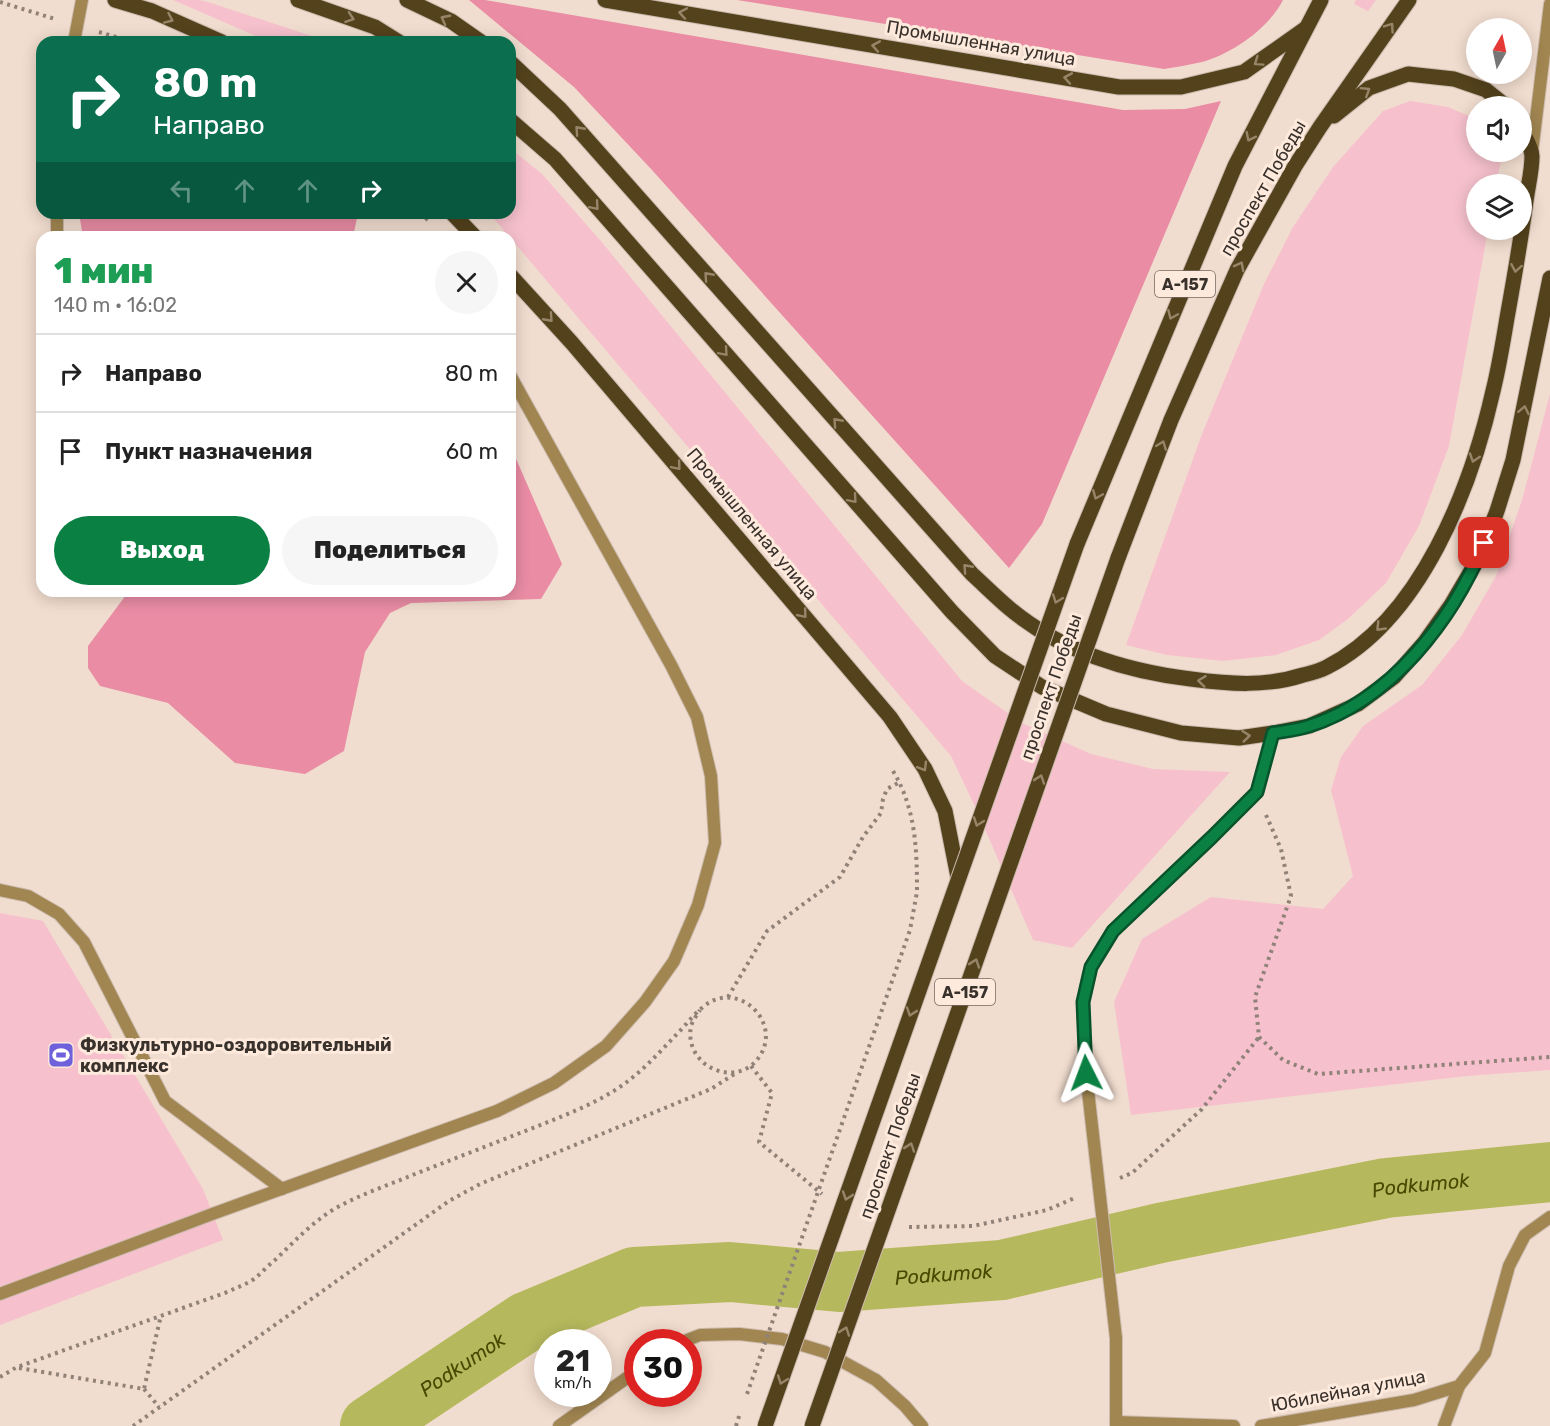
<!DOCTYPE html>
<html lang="ru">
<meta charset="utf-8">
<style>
body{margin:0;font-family:Rubik,sans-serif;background:#f6f6f6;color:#222;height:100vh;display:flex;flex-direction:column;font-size:22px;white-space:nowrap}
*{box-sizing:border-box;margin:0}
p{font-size:20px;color:#767676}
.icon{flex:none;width:33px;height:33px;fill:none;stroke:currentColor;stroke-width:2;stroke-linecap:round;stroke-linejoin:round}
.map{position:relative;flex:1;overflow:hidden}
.panel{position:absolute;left:36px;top:231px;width:480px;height:366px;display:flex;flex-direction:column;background:#fff;border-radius:18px;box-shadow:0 3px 15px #0003}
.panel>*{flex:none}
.hud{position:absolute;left:36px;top:36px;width:480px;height:183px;border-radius:18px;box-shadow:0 3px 15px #0003;background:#0b6e4f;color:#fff;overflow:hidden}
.needle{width:39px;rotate:9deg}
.fabs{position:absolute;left:1466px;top:18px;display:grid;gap:12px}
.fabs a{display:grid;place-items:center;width:66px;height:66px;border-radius:50%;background:#fff;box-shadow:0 3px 15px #0003;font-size:30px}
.speed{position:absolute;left:534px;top:1329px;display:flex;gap:12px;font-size:30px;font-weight:700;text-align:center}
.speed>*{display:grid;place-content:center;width:78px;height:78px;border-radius:50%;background:#fff;box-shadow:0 3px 15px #0003;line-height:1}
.speed small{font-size:15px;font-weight:400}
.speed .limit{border:9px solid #d22;background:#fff;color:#111}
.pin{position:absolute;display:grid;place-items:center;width:51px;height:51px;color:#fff;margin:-26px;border-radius:12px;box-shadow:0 3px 9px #0006}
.me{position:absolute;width:66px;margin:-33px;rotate:357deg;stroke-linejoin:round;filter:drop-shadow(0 0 4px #0008)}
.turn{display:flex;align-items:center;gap:21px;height:126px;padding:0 18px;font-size:27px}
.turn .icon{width:78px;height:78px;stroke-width:2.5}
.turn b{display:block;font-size:42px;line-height:51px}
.lanes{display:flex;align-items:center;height:57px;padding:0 18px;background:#0003;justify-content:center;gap:30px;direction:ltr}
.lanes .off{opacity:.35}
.round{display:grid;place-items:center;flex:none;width:63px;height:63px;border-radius:32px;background:#f6f6f6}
.overview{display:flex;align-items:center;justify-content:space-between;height:102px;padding:0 18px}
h1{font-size:36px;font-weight:800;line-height:45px;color:#1e9e55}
.button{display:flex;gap:12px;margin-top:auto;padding:12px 18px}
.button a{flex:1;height:69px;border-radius:36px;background:#0b8043;color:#fff;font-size:24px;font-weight:800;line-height:69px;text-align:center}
.button a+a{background:#f6f6f6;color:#222}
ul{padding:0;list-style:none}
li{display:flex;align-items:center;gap:18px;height:78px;padding:0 18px;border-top:2px solid #e0e0e0}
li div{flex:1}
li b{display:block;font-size:22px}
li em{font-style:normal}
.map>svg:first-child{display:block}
.green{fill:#f6c1cd}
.forest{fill:#e98ca4}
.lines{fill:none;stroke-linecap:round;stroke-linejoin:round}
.river{stroke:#b6b85d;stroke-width:60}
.lane-casing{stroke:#ccbbae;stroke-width:14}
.street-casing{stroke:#ccbbae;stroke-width:14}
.primary-casing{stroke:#ccbbae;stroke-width:17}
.path{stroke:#908279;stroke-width:4;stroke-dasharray:3 4.5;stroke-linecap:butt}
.lane{stroke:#a18651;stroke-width:12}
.street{stroke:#a18651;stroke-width:12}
.primary{stroke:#54421c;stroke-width:15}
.street-bridge-casing{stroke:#ccbbae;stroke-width:14;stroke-linecap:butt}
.primary-bridge-casing{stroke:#ccbbae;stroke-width:17;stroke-linecap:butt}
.path-bridge{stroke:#908279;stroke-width:4;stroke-dasharray:3 4.5;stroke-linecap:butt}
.street-bridge{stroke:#a18651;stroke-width:12}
.primary-bridge{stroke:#54421c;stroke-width:15}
.oneway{stroke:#988569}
.route-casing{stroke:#07532c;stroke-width:15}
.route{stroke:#0b8043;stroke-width:10}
.labels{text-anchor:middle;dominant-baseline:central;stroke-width:6;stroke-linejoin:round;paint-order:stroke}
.shield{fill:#feeadc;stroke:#746861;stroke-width:1.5}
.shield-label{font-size:16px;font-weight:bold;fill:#39312c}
.street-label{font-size:18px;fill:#39312c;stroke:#feeadc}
.poi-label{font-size:18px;font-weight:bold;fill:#39312c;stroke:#feeadc;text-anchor:start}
.water-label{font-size:20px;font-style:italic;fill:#484800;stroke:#feeadc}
</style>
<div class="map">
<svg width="1550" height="1426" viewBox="0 0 1550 1426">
<rect width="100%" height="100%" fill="#f1ddcf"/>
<!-- green -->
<g class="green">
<path d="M173,0H199L208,2L330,42H270Z"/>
<path d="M1356,0H1376L1368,11L1354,4Z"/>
<path d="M1410,101L1448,107L1476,119V152H1499L1502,156L1496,184H1476V230H1488L1449,446L1419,526L1386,583L1348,619L1319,640L1276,655L1223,661L1167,655L1126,645L1202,434L1264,284L1293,227L1333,167L1383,111Z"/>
<path d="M510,148L542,174L600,240L962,681L1022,723L1091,754L1153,769L1230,772L1072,948L1033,940L978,813L951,756L489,213H510Z"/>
<path d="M1550,394V1070L1467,1076L1131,1115L1114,1002L1142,939L1211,897L1323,909L1353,876L1331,790L1341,757L1363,726L1422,685L1462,635L1496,576L1522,500Z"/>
<path d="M0,913L43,921L203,1189L223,1240L0,1325Z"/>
</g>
<!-- forest -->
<g class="forest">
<path d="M469,0H485L1123,110L1185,109L1221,101L1042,524L1009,568L652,170L574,87Z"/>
<path d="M737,0H1283C1269,28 1232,54 1202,62C1189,65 1176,67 1164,69Z"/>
<path d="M79,213H358L353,237H83Z"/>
<path d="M510,445L562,564L541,599L411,603L390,613L365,652L344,751L305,774L235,763L168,703L100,686L88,668V646L129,591H510Z"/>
</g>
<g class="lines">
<!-- river -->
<path class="river" id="s1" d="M370,1426L526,1322L634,1277L730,1272L839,1282L1002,1270L1160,1233L1386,1188L1550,1172"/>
<defs>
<g id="lane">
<path d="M74,42L82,0"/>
<path d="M1532,152L1550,4"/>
<path d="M57,213V237"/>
<path d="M0,890L28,896L59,914L84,942L165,1101L282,1189"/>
<path d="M0,1294L215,1213L497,1111L554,1083L606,1046L645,1002L674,961L698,905L715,843L711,776L697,717L671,665L510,375"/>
<path d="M682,1342L700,1335L739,1334L782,1339L825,1352L876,1380L905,1406L922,1426"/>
<path d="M559,1426L638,1370"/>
<path d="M1444,1426L1459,1386"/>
</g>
<g id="street">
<path d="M1086,1073L1083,1002L1091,967L1113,931L1212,837L1257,792L1273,733"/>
<path d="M1116,1338V1426"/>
<path d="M1116,1422L1234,1426"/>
<path d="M1261,1426L1414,1400L1459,1386L1485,1353L1509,1266L1525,1235L1550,1217"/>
</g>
<g id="primary">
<path d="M115,0L152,11L222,42"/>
<path d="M298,0L375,27L399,42"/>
<path d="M407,0L451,21L481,42"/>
<path d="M605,0L1119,87H1181L1244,72L1305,29"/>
<path d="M510,62L560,109L972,574C984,585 996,597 1009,608C1060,651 1125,671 1191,679C1229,684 1266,687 1303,675C1311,673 1320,671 1327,667C1421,619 1471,488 1493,391C1499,367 1503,342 1507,318C1514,279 1521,240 1526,201C1528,186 1532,171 1532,156C1532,148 1525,137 1521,129"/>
<path d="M1334,116L1369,88L1408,74L1454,79L1486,90L1506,106"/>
<path d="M510,120L555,159L952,612L995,656L1042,687L1106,714L1181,733L1239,738L1273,733L1309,726L1358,704L1394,677L1424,643L1451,605L1478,559L1497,511L1513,460L1550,278"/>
<path d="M452,213L475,237"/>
<path d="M510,275L572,343L890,717L925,769L945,811L958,877"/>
<path d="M1077,544L1235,166L1321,0"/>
<path d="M1118,558L1171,420L1237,270L1295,166L1320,127L1409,0"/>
</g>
</defs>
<!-- lane casing -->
<use href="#lane" class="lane-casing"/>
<!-- street casing -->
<use href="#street" class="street-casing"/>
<!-- primary casing -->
<use href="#primary" class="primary-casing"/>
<!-- path -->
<g class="path">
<path d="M0,2L55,19"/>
<path d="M99,32L133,42"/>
<path d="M420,213L429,221"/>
<path d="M893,771C916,809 917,850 917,892"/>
<path d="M1266,815L1281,849L1291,896L1255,997L1259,1037L1283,1060L1318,1074L1550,1057"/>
<path d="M728,997L767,931L840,877L863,837L881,813L883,799L887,789L900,782"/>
<path d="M751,1066L772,1093L759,1142L822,1194"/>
<path d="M1120,1178L1132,1173L1202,1109L1259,1037"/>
<path d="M909,1227L973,1226L1047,1210L1077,1197"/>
<path d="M19,1368L144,1389L161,1315"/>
<path d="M0,1377L17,1367L225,1293C235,1288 245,1285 254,1279C261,1274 267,1266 274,1261C294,1242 312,1222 336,1208C361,1194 389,1185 415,1174C456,1158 497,1142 538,1126C563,1116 589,1106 612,1092C637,1077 656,1056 676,1035C687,1024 698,1008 712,1001C744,986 779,1023 761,1054C740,1091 683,1068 691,1026C693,1020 697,1015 700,1010"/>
<path d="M144,1389L159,1407"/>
<path d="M133,1426L449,1201L480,1184L711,1089L736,1073"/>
</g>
<!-- lane -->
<use href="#lane" class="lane"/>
<!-- street -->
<use href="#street" class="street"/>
<!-- primary -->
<use href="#primary" class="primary"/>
<defs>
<path id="street-bridge" d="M1086,1073L1116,1338"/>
<g id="primary-bridge">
<path d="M765,1426L1077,544"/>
<path d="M812,1426L1118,558"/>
</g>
</defs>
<!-- street-bridge casing -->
<use href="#street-bridge" class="street-bridge-casing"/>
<!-- primary-bridge casing -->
<use href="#primary-bridge" class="primary-bridge-casing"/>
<!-- path-bridge -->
<g class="path-bridge">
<path d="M747,1394L910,930L917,892"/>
<path d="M736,1426L740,1413"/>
</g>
<!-- street-bridge -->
<use href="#street-bridge" class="street-bridge"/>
<!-- primary-bridge -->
<use href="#primary-bridge" class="primary-bridge"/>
</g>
<!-- one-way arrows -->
<defs><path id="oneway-chevron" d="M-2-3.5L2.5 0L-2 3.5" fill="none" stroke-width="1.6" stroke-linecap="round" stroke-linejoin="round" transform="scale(1.5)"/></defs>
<g class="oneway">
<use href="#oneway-chevron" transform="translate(683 13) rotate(-170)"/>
<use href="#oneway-chevron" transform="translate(350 18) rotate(19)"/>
<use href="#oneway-chevron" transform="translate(169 19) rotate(24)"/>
<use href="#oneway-chevron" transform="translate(445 19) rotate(-152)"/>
<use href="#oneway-chevron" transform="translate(1390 27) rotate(-55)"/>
<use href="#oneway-chevron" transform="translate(876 46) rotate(-170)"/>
<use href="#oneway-chevron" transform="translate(1258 62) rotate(145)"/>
<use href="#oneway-chevron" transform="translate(1068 78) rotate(-170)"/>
<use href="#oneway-chevron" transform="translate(1366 91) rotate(-32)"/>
<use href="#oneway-chevron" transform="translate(579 130) rotate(-132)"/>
<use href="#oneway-chevron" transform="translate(1250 137) rotate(117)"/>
<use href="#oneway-chevron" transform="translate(595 206) rotate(49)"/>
<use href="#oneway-chevron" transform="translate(1240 266) rotate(-62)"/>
<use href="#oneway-chevron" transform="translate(1516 268) rotate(100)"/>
<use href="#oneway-chevron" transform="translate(708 276) rotate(-132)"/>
<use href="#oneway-chevron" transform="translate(1172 315) rotate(113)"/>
<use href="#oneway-chevron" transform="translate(549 318) rotate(48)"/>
<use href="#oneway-chevron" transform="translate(724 352) rotate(49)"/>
<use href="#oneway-chevron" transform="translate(1524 410) rotate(-78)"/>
<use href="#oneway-chevron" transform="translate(837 422) rotate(-132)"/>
<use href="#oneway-chevron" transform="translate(1162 445) rotate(-69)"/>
<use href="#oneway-chevron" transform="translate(1474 458) rotate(108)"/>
<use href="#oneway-chevron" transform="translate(677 466) rotate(50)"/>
<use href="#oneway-chevron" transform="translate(1097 495) rotate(112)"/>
<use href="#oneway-chevron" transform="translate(853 499) rotate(49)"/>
<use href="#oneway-chevron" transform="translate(967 568) rotate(-132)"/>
<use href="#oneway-chevron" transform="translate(1057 599) rotate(110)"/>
<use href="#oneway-chevron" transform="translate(803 614) rotate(50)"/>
<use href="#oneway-chevron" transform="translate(1380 627) rotate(134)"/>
<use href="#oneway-chevron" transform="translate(1202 681) rotate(-173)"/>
<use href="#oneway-chevron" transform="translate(1246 736) rotate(-6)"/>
<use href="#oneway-chevron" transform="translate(923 767) rotate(59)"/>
<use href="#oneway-chevron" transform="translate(1040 779) rotate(-71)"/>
<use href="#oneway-chevron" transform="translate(978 822) rotate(110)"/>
<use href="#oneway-chevron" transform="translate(975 963) rotate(-71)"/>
<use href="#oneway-chevron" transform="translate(911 1012) rotate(109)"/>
<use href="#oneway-chevron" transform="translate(910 1147) rotate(-71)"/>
<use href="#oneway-chevron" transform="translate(847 1196) rotate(109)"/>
<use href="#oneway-chevron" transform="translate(845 1331) rotate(-71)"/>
<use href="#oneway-chevron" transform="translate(782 1380) rotate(110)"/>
</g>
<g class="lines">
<defs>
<path id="route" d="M1086,1073L1083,1002L1091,967L1113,931L1212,837L1257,792L1273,733C1285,731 1298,730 1309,726C1391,700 1453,620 1484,543"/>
</defs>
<!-- route casing -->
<use href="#route" class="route-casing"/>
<!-- route -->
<use href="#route" class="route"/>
</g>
<!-- icons -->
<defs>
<symbol id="stadium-square" viewBox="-11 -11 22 22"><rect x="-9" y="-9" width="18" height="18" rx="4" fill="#6f61db" stroke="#feeadc"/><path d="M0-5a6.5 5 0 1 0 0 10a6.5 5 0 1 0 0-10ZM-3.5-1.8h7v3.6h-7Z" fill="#fff"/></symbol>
</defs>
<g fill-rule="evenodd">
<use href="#stadium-square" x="46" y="1040" width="30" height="30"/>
</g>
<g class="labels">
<!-- shield labels -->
<g class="shield">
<rect x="1155" y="271" width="60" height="26" rx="4.5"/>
<rect x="935" y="979" width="60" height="26" rx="4.5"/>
</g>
<g class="shield-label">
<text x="1185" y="284">А-157</text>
<text x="965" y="992">А-157</text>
</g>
<!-- street labels -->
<g class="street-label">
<text transform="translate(981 43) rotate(10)">Промышленная улица</text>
<text transform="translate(1263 188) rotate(-60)">проспект Победы</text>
<text transform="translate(752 524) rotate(50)">Промышленная улица</text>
<text transform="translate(1051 687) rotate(-71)">проспект Победы</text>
<text transform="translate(890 1146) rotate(-71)">проспект Победы</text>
<text transform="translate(1348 1391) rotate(-11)">Юбилейная улица</text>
</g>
<!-- poi labels -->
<g class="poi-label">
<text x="80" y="1045">Физкультурно-оздоровительный<tspan x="80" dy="21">комплекс</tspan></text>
</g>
<!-- water labels -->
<g class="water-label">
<text stroke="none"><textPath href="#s1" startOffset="1101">Podkumok</textPath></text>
<text stroke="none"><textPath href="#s1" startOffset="615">Podkumok</textPath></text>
<text stroke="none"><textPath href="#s1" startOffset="111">Podkumok</textPath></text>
</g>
</g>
</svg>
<div class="fabs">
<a><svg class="needle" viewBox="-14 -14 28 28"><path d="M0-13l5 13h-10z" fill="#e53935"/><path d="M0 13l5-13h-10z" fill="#767676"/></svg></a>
<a><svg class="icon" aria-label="sound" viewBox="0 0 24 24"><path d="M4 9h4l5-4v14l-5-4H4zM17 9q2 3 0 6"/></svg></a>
<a><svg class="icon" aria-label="layers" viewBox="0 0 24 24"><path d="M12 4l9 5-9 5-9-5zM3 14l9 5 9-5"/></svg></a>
</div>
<div class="speed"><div>21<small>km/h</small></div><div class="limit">30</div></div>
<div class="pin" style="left:1484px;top:543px;background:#d93025"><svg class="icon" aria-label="arrive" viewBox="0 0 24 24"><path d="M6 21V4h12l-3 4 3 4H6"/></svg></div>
<svg class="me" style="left:1086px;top:1073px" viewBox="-20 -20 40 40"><path d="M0-17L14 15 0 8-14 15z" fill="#0b8043" stroke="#fff" stroke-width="4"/></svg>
<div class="hud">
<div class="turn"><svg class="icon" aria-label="right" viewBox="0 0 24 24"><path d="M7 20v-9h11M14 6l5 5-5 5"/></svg><div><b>80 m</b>Направо</div></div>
<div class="lanes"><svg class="icon off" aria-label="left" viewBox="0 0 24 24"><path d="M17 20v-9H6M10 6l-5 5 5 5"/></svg><svg class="icon off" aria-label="ahead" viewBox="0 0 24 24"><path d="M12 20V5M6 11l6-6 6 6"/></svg><svg class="icon off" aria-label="ahead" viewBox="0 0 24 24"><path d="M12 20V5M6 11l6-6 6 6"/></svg><svg class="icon" aria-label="right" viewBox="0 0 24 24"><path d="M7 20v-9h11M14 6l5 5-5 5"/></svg></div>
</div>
<section class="panel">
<div class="overview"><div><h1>1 мин</h1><p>140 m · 16:02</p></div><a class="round"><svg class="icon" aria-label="close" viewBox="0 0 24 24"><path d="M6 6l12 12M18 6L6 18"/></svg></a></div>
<ul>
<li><svg class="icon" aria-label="right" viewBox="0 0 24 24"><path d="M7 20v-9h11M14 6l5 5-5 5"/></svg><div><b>Направо</b></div><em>80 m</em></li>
<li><svg class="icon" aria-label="arrive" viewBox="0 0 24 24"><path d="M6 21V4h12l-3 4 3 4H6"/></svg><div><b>Пункт назначения</b></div><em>60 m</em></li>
</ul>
<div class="button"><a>Выход</a><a>Поделиться</a></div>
</section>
</div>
